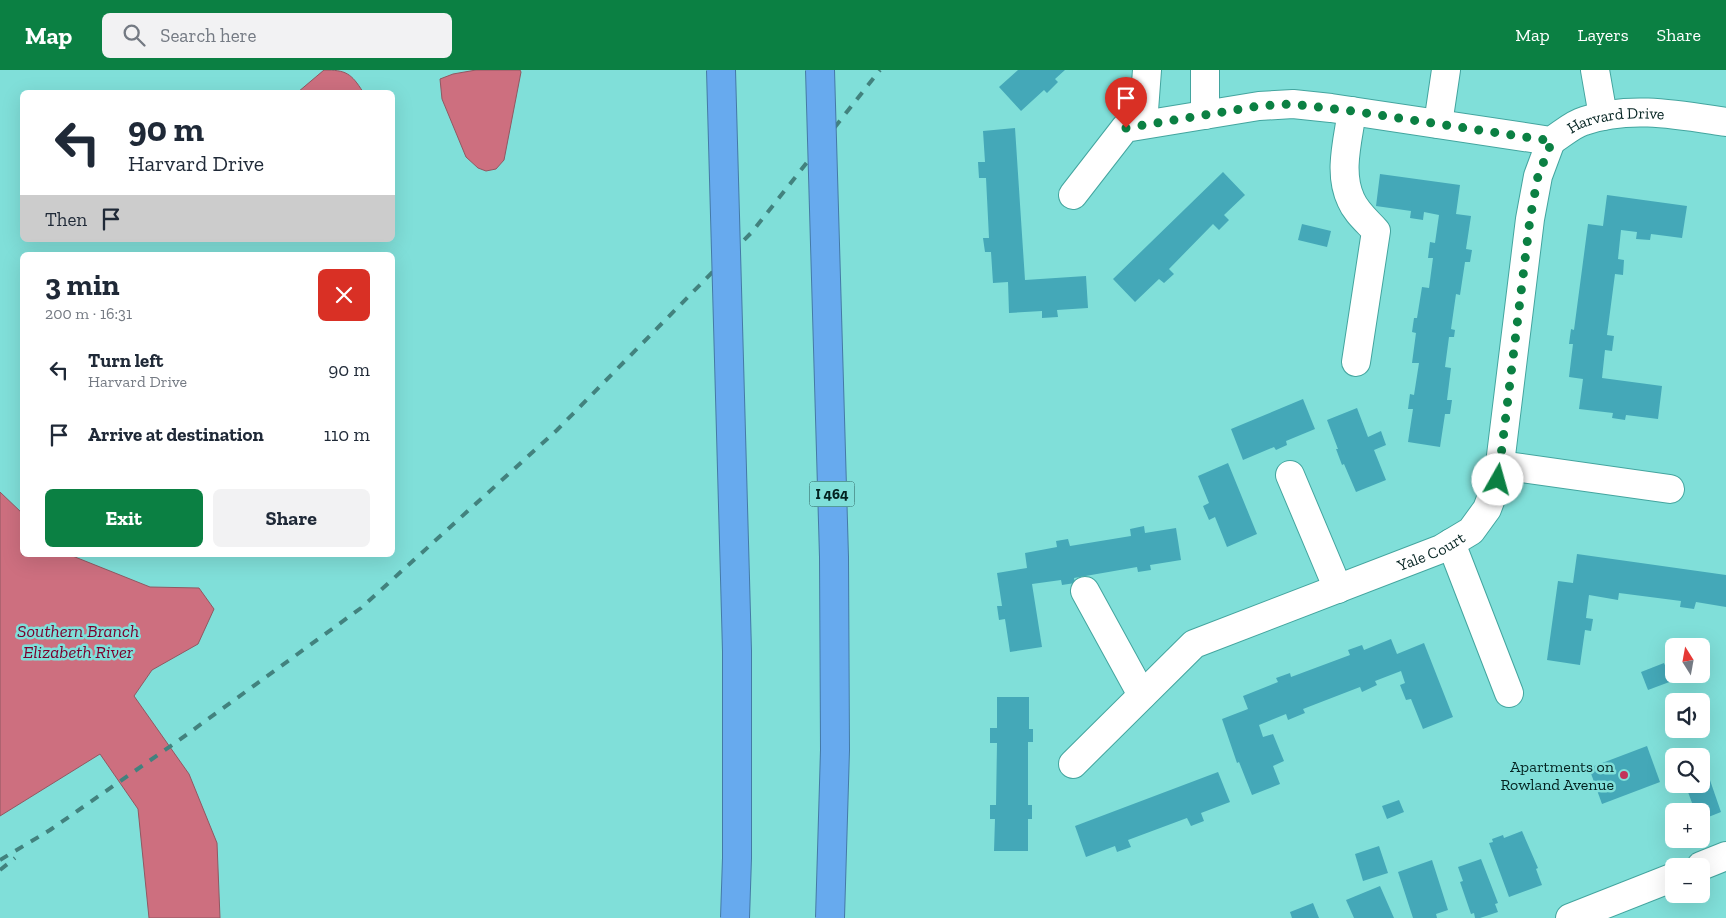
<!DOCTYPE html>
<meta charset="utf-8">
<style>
body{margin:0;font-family:"Zilla Slab",serif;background:#f2f2f3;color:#1f2937;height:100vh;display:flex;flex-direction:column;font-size:19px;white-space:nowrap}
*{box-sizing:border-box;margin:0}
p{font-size:16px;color:#747a83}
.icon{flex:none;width:28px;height:28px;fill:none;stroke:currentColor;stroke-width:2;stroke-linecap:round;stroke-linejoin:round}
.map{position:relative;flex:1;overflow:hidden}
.details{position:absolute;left:20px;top:182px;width:375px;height:305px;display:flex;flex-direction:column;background:#fff;border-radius:8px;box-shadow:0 5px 20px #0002}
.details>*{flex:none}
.guide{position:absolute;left:20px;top:20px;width:375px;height:152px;border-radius:8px;box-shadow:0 5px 20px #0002;background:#fff;color:#1f2937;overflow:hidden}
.needle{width:32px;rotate:349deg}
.buttons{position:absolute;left:1665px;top:568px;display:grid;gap:10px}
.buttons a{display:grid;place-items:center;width:45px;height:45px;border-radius:8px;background:#fff;box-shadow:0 5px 20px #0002;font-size:25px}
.pin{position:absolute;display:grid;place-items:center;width:42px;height:42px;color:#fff;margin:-51px -21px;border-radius:50% 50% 50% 0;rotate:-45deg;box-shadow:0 0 5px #0007}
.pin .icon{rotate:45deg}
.me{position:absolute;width:55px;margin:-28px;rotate:7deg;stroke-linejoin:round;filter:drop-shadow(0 0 4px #0008)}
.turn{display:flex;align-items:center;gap:18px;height:105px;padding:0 25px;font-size:22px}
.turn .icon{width:65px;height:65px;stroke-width:2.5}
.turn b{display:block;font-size:35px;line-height:42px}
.then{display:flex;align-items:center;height:48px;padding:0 25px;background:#0003;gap:10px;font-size:19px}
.round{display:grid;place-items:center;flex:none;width:52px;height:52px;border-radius:8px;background:#f2f2f3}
.headline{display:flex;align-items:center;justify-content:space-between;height:85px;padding:0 25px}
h1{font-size:30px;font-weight:800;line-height:38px}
.cta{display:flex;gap:10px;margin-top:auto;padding:10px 25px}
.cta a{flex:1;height:58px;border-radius:8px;background:#0b8043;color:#fff;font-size:20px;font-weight:800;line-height:58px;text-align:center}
.cta a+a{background:#f2f2f3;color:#1f2937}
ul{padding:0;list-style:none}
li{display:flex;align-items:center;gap:15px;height:65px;padding:0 25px}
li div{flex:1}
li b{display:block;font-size:19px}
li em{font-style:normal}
header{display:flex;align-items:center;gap:30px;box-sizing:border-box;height:70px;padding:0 25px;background:#0b8043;color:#fff}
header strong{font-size:24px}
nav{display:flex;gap:28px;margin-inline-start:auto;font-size:18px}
.search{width:350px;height:45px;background:#f2f2f3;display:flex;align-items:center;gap:12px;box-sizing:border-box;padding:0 18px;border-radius:8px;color:#747a83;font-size:19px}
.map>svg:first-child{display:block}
.water{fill:#cd6f7f;stroke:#905862}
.building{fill:#44a8b8}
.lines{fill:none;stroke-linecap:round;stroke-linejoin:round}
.minor-casing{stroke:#43a59f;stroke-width:30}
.minor{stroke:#fff;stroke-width:28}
.rail{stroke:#42827e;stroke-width:4;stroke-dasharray:9 9;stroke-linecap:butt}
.highway-bridge-casing{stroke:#447aa6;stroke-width:30;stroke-linecap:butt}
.highway-bridge{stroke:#67aaee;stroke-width:28}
.route{stroke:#0b8043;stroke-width:9;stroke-dasharray:0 16.2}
.poi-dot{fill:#c3345a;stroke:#80dfd9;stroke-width:2}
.labels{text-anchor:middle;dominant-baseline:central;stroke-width:5;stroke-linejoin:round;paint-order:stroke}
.shield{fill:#80dfd9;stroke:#285b58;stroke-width:1}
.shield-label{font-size:15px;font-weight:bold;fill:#032220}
.street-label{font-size:16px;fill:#032220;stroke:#80dfd9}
.poi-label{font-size:16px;fill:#032220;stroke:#80dfd9;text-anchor:end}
.water-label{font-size:18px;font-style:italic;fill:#7a002d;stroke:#80dfd9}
</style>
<header>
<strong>Map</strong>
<div class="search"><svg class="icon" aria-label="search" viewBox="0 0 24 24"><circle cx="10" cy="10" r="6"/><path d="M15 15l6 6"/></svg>Search here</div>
<nav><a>Map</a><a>Layers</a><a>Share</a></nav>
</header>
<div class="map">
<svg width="1726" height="848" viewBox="0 0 1726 848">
<rect width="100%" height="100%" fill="#80dfd9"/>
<!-- water -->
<g class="water">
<path d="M324,0C346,0 351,3 363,22H298Z"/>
<path d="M476,0H520L521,2L504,90L496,99L486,101L478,98L466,87L442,29L440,9L453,4Z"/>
<path d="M0,422L22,443V485H70L150,517L199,518L214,539L198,574L152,600L134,626L189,704L217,773L220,848H149L138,739L100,684L0,746Z"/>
</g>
<!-- building -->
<g class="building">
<path d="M1018,0H1065L1055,9L1058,12L1047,23L1044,20L1021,41L999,17Z"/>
<path d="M1015,58L1025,210L1086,206L1088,238L1057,240L1058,247L1042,248V241L1009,243L1008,212L993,213L991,182H985L983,168H989L986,108H979L978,92H985L983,61Z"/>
<path d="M1223,102L1245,125L1224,145L1229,150L1219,160L1213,154L1169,199L1174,204L1164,213L1159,209L1135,232L1113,209Z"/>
<path d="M1380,104L1460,115L1456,144L1471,146L1466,179L1472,180L1470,192H1465L1460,225L1456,224L1451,259L1455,260L1454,267H1449L1445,297L1451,298L1447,330H1452L1450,344H1445L1440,377L1408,372L1413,339H1408L1410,324L1414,325L1419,293H1412L1416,263L1412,262L1414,248H1417L1422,217L1429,218L1433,188H1428L1430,172L1435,173L1439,145L1424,142L1423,150L1410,148L1411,141L1376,136Z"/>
<path d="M1607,125L1687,136L1682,168L1651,164L1650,170L1636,169L1637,162L1621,160L1618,189L1624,190L1623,205L1615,204L1607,265L1614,266L1612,281L1605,280L1602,308L1662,316L1658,349L1626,345L1625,350L1612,348L1613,343L1579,339L1583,309L1569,307L1573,274H1569L1571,259L1574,260L1588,154L1603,156Z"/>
<path d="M1302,154L1331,161L1327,177L1298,170Z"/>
<path d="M1303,329L1315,359L1286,371L1287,375L1276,380L1274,377L1243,390L1231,359Z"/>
<path d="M1357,338L1368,367L1381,361L1386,375L1374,380L1386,410L1356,422L1344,394L1342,395L1336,379H1338L1327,350Z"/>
<path d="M1228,393L1257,464L1227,477L1215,447L1209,450L1203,436L1209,433L1198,406Z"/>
<path d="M1144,456L1145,463L1176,458L1181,490L1150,495L1151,500L1138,502L1137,497L1074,508L1075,513L1062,515L1061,510L1032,514L1042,577L1010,582L1005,549L999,550L997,536H1002L997,503L1027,498L1025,483L1057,477L1056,471L1068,469L1070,476L1131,466L1130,459Z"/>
<path d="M1577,484L1726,505V537L1696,532L1694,539L1680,537L1681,531L1619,523L1618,530L1589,525L1586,548L1593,549L1591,561L1585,560L1580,595L1547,590L1558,511L1573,513Z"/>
<path d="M1391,569L1397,584L1424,573L1453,647L1423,659L1411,629L1406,630L1400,615L1405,613L1401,601L1375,611L1377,615L1362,622L1360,617L1303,639L1305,643L1288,650L1286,644L1259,655L1263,667L1273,664L1284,691L1273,696L1280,714L1252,725L1239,692L1237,693L1222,649L1248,639L1243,626L1278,612L1276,608L1290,603L1291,607L1350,585L1348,580L1362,575L1364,580Z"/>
<path d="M1664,593L1672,611L1648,620L1641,602Z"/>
<path d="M997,627H1029V659H1033V672H1028V735H1032V749H1028V781H994L995,749H990V735H996L997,673H990V658H997Z"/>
<path d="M1647,676L1660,712L1602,734L1589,698Z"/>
<path d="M1703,690L1721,742L1701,750V741H1695L1685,714H1701V691Z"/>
<path d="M1218,702L1230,732L1201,743L1204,751L1191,756L1187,748L1128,770L1131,777L1117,782L1115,776L1086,787L1075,756Z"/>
<path d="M1399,730L1404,742L1387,749L1382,736Z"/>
<path d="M1522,761L1538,798L1536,799L1542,815L1509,827L1489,773L1493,772L1492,769L1503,765L1504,768Z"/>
<path d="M1379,776L1388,803L1363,811L1355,784Z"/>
<path d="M1481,789L1498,833L1495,834L1498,842L1480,848H1475L1474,843L1471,844L1460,812L1463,811L1458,797Z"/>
<path d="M1432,790L1448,840L1436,844L1437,848H1413L1398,802Z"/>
<path d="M1380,816L1394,848H1354L1346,830Z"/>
<path d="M1313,833L1319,848H1292L1290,842Z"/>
</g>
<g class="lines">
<defs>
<g id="minor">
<path d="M1205,0V45"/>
<path d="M1595,0L1603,46"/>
<path d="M1352,41C1348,70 1338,103 1351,130C1356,142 1367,151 1376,161L1356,292"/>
<path d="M1143,54L1147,0"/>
<path d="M1438,54L1446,0"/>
<path id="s1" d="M1073,125L1125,58L1259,36L1293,34L1331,38L1551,71C1561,65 1573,54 1584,51C1630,35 1679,45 1726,52"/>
<path d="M1500,395L1670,419"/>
<path d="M1290,405L1338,519"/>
<path d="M1451,473L1509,623"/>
<path d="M1085,521L1142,625"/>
<path id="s2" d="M1073,694L1194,574L1441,479L1471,461L1487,439L1498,410L1530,149L1538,106L1551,71"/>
<path d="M1701,796L1726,786"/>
<path d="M1570,848L1674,807"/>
</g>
</defs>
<!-- minor casing -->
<use href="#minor" class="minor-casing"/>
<!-- minor -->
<use href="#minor" class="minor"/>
<!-- rail -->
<g class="rail">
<path d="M0,790L50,760L175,673L361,538L557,360L752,162L880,0"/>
<path d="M0,800L15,788"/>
</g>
<defs>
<g id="highway-bridge">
<path d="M721,0L737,581V788L735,848"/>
<path d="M820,0L834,487L835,680L830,848"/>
</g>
</defs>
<!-- highway-bridge casing -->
<use href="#highway-bridge" class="highway-bridge-casing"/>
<!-- highway-bridge -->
<use href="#highway-bridge" class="highway-bridge"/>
</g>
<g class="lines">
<!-- route -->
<path class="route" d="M1126,58L1259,36L1292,34L1352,41L1552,71L1538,106L1530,149L1498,410"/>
</g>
<!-- markers -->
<circle class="poi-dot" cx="1624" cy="705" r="5"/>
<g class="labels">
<!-- shield labels -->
<rect class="shield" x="809.5" y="411.5" width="45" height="25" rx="4"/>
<g class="shield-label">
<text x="832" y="424">I 464</text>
</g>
<!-- street labels -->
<g class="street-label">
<text stroke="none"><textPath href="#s1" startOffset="586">Harvard Drive</textPath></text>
<text stroke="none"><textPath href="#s2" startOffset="425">Yale Court</textPath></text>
</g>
<!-- poi labels -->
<g class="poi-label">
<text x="1614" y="696">Apartments on<tspan x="1614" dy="18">Rowland Avenue</tspan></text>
</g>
<!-- water labels -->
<g class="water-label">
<text x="78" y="561">Southern Branch<tspan x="78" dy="21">Elizabeth River</tspan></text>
</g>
</g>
</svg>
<div class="buttons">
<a><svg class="needle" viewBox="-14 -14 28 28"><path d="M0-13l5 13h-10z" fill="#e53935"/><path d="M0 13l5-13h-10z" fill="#747a83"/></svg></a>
<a><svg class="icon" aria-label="sound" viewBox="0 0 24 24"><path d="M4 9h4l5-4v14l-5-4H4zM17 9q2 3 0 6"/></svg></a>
<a><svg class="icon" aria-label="search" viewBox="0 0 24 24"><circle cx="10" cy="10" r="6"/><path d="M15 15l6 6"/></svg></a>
<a>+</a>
<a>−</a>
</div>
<div class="pin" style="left:1126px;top:58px;background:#d93025"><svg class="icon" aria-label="arrive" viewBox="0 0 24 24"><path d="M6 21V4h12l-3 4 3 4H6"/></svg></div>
<svg class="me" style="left:1498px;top:410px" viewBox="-20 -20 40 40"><circle r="19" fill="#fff"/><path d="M0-13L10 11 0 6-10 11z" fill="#0b8043"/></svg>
<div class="guide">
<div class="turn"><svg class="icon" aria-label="left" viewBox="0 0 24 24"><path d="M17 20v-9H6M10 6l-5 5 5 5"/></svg><div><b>90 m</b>Harvard Drive</div></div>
<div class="then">Then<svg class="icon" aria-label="arrive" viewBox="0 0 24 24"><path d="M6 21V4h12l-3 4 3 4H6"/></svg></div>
</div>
<section class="details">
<div class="headline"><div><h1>3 min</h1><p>200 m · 16:31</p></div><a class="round" style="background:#d93025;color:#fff"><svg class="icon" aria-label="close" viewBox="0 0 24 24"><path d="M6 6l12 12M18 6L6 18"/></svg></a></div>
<ul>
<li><svg class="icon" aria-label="left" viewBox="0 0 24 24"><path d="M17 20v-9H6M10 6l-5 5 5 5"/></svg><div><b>Turn left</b><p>Harvard Drive</p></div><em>90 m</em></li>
<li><svg class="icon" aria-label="arrive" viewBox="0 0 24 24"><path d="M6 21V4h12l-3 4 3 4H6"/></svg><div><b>Arrive at destination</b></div><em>110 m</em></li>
</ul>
<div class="cta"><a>Exit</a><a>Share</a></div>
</section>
</div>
